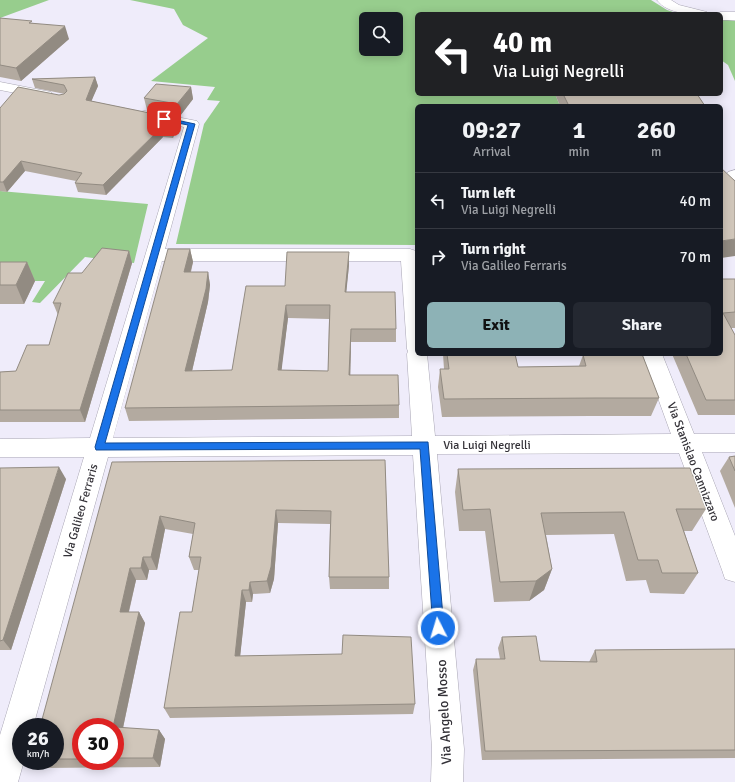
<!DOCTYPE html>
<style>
body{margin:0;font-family:Signika,sans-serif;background:#242831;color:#f1f3f6;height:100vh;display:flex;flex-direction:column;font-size:15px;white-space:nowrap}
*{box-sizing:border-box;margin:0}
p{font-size:13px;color:#9ea1a6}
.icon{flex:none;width:22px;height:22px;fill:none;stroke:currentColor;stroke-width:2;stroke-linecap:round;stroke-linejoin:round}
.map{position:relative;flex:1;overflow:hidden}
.drawer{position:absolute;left:415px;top:104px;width:308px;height:252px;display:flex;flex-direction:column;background:#171b24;border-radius:6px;box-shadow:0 2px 10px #0003}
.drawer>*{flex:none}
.hud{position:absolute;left:415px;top:12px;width:308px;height:84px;border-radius:6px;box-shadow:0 2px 10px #0003;background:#202124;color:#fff;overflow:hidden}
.tools{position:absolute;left:359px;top:12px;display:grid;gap:8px}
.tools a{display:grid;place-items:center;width:44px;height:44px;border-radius:6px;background:#171b24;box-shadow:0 2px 10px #0003;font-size:20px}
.speed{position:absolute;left:12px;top:718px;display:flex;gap:8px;font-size:20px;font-weight:700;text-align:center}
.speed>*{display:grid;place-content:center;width:52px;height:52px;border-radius:50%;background:#171b24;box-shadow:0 2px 10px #0003;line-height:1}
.speed small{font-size:10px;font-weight:400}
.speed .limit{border:6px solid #d22;background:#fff;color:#111}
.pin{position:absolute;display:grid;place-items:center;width:34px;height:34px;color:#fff;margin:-17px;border-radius:8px;box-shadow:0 2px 6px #0006}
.me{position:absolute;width:44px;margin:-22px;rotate:355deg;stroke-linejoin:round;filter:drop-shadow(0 0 3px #0008)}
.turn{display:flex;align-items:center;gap:14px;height:84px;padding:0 12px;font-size:18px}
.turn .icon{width:52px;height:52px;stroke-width:2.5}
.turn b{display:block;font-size:28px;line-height:34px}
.eta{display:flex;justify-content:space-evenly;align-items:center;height:68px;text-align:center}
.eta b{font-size:24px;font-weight:700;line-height:28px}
.primary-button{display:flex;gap:8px;margin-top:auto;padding:8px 12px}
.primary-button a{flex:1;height:46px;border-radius:6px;background:#8db2b6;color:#111;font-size:16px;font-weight:700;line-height:46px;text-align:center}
.primary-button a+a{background:#242831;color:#f1f3f6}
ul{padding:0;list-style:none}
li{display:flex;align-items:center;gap:12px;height:56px;padding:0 12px;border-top:1px solid #363941}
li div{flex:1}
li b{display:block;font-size:15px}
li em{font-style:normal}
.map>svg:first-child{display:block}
.green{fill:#97cd8d;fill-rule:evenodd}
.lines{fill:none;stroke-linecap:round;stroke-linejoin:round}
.minor-casing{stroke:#a9a6b4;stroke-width:1}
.minor{fill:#fff;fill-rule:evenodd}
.wall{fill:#b3aaa0;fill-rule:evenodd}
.shaded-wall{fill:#928b82}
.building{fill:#d0c6ba;stroke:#928b82;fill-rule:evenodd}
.route{fill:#1a73e8;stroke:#114b97}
.labels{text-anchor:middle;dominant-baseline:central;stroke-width:3;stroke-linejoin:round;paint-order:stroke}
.street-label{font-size:12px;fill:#343238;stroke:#fff}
.near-street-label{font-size:14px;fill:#343238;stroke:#fff}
</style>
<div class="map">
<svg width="735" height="782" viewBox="0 0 735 782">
<rect width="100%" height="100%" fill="#efecfa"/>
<!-- green -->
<g class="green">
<path d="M0,0H49L0,18Z"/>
<path d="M130,0H651L667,10L679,14H417V94H555L560,106H417V245L176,244L204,124L220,101L207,100L215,87L151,81L208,38L183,25L174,9ZM366,19H396V49H366Z"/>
<path d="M721,19L735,21V81L728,65L721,60Z"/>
<path d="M0,191L148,204L134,263L85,257L40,303L32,302L45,281H0Z"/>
</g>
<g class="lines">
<defs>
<g id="minor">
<path d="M657,0H671L679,5L707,12L709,14C693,14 668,15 657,0Z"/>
<path d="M721,12H735V20H721V14H716Z"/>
<path d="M0,82L46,91L51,92L53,95L51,98L46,99L0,90Z"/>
<path d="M145,111L192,120L197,121L199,124L165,249H410L416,251L417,354H427L435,436L671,434L642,354H662L694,434H735V452H702L735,536V582L725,579L722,570L679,453L437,454L464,749L463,782H431L432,749L413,455L108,457L33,727H21V761H24L18,782H0V735L84,457H0V439L90,438L184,127L140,118L138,115L140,112ZM162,261H401L407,349L408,351L407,354L412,436L113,438Z"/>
<path d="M735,170V180L728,178L726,175L728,172Z"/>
</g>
</defs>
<!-- minor casing -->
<use href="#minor" class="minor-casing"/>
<!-- minor -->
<use href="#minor" class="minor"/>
</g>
<!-- wall -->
<g class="wall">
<path d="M0,18L33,23L69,39L21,81L0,77Z"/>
<path d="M95,77L98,86L91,101L174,118L176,127L173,138L163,137L106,195L78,192L75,183L76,181L25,171L7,192L0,191V108L65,94L35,88L32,79Z"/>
<path d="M191,87L193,99L180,116L147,110L144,98Z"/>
<path d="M555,94H697L705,106H560Z"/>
<path d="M190,249L193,262L191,272H208L210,285L208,302L192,371L232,370L285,286L349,265L346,292L396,329V342H351L350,375L399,405V418L129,421L125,408ZM288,318L329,319L328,371L281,370Z"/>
<path d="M129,251L132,263L85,422H0V372L16,371L49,345L58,315L53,303Z"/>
<path d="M0,262H27L35,281L24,304H0Z"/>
<path d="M721,279H735V328H731L735,335V415H698L672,354H721Z"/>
<path d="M443,354H515L518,367L579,366L583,355L642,354L659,398L651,416H590L442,417L438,387L440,369H444Z"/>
<path d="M735,456V508L720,471L729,457Z"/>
<path d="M385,460L389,577V589H330L329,577L330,524L278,523L274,579L270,593L253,594L252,602H246L240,656L415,704L413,714L170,718L164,708L192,612L199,570H194L189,557L193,534L165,529L157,570H149L147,580H136L129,612H139L145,623L123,728L159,730L165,739L160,767L42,768L33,761H55V727L112,462ZM81,727H115V761H81Z"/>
<path d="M0,468L66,479L11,650H0Z"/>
<path d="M458,469L706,509L692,531H684L698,573L684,594L650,593L646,580L626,581L614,534L546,535L552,569L544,590L529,601L494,602L485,531H459L455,492Z"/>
<path d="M502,637L540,661L589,662L595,650L735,649V758L482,760L473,670L476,659H500L498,648Z"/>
</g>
<!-- shaded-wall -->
<g class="shaded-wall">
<path d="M65,26L69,39L21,81L16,68Z"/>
<path d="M95,77L98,86L88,109L86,100Z"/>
<path d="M191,87L193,99L180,116L177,104Z"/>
<path d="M174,118L176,127L173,138L171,129Z"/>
<path d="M161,128L163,137L106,195L103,185Z"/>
<path d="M21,161L25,171L7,192L3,182Z"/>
<path d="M735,239V256L721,258V241Z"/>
<path d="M190,249L193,262L187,285L184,272Z"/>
<path d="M129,251L132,263L85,422L80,410Z"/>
<path d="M349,252V265L345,306V292Z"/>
<path d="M27,262L35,281L24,304L16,285Z"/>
<path d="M208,272L210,285L208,302L189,384L185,371Z"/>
<path d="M286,305L288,318L280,383L278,370Z"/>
<path d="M351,329V342L350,388L349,375Z"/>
<path d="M59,467L66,479L11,650L3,640Z"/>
<path d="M276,510L278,523L274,579L270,593L267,581Z"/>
<path d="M160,516L165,529L157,570L151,557Z"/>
<path d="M143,557L149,570L147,580L141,568Z"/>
<path d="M130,568L136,580L126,623L120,612Z"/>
<path d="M552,569L544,590L529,601L536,581Z"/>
<path d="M250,582L253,594L252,602L249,590Z"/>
<path d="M242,590L246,602L239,667L235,656Z"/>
<path d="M139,612L145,623L121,737L113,727Z"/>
<path d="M159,730L165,739L160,767L153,758Z"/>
</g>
<!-- building -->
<g class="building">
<path d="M0,18L32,21L29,23L65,26L16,68L0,65Z"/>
<path d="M95,77L86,100L174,118L171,129L161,128L103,185L75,183L82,173L21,161L3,182H0V108L18,87L59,95L64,94L67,91L64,85L32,79Z"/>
<path d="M156,84L191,87L177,104L144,98Z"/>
<path d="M563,94H697L705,106H569Z"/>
<path d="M721,168L735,181V239L721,241Z"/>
<path d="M102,248L129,251L80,410H0V372L16,371L27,345H49L61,303H53L68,273H82Z"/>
<path d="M168,249H190L184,272H208L206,289L185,371L232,370L246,286H285L287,252H349L345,292H395L396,329H351L349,375H398L399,405L125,408ZM286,305H330L328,371L278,370Z"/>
<path d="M0,262H27L16,285H0Z"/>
<path d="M721,279H735V312L723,313L735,335V400H706L686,354H721Z"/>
<path d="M447,354H515L518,367L586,366L583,355L642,354L659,398H596L444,399L440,369H449Z"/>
<path d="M735,456V471L729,457Z"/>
<path d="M385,460L389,577H329L331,511L276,510L271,567L267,581L250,582L249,590H242L235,656L342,654L343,635L411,637L415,704L164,708L180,612H192L201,557H189L195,523L160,516L151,557H143L141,568H130L120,612H139L113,727H81V759H55V727H40L112,462Z"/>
<path d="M59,467L3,640L0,641V468Z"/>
<path d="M690,468L706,509H676L698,573H662L658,560H638L624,512L541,513L552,569L536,581L500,582L490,509L463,510L458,469Z"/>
<path d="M536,636L540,661L597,662L595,650L735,649V750L485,751L476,659H505L502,637Z"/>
<path d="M115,727L159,730L153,758H115Z"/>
</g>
<!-- route -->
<path class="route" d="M162,117L195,124L105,443L428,442L444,628L443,632L438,633L434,632L433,628L420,449L96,450L95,447L188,125L162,120Z"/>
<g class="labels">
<!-- street labels -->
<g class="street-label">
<text x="487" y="445">Via Luigi Negrelli</text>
<text transform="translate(693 462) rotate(69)">Via Stanislao Cannizzaro</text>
<text transform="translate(81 511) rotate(-74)">Via Galileo Ferraris</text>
</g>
<!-- near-street labels -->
<g class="near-street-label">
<text transform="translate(444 712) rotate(-93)">Via Angelo Mosso</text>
</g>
</g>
</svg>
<div class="tools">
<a><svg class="icon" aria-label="search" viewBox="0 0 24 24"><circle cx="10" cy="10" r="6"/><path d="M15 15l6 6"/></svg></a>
</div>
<div class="speed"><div>26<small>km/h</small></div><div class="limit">30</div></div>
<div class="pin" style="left:164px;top:119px;background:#d93025"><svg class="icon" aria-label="arrive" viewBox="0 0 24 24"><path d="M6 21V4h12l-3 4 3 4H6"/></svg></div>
<svg class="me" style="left:438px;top:628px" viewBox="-20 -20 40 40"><circle r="17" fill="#1a73e8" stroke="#fff" stroke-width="3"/><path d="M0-11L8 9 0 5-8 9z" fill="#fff"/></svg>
<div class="hud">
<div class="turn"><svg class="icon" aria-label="left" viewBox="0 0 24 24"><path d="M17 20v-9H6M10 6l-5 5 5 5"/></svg><div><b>40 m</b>Via Luigi Negrelli</div></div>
</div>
<section class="drawer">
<div class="eta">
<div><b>09:27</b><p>Arrival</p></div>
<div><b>1</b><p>min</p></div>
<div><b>260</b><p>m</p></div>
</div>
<ul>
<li><svg class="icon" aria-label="left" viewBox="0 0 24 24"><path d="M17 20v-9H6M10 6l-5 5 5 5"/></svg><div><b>Turn left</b><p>Via Luigi Negrelli</p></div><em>40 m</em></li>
<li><svg class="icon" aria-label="right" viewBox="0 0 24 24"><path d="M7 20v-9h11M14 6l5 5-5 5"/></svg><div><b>Turn right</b><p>Via Galileo Ferraris</p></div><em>70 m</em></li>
</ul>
<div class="primary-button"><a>Exit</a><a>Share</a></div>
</section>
</div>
